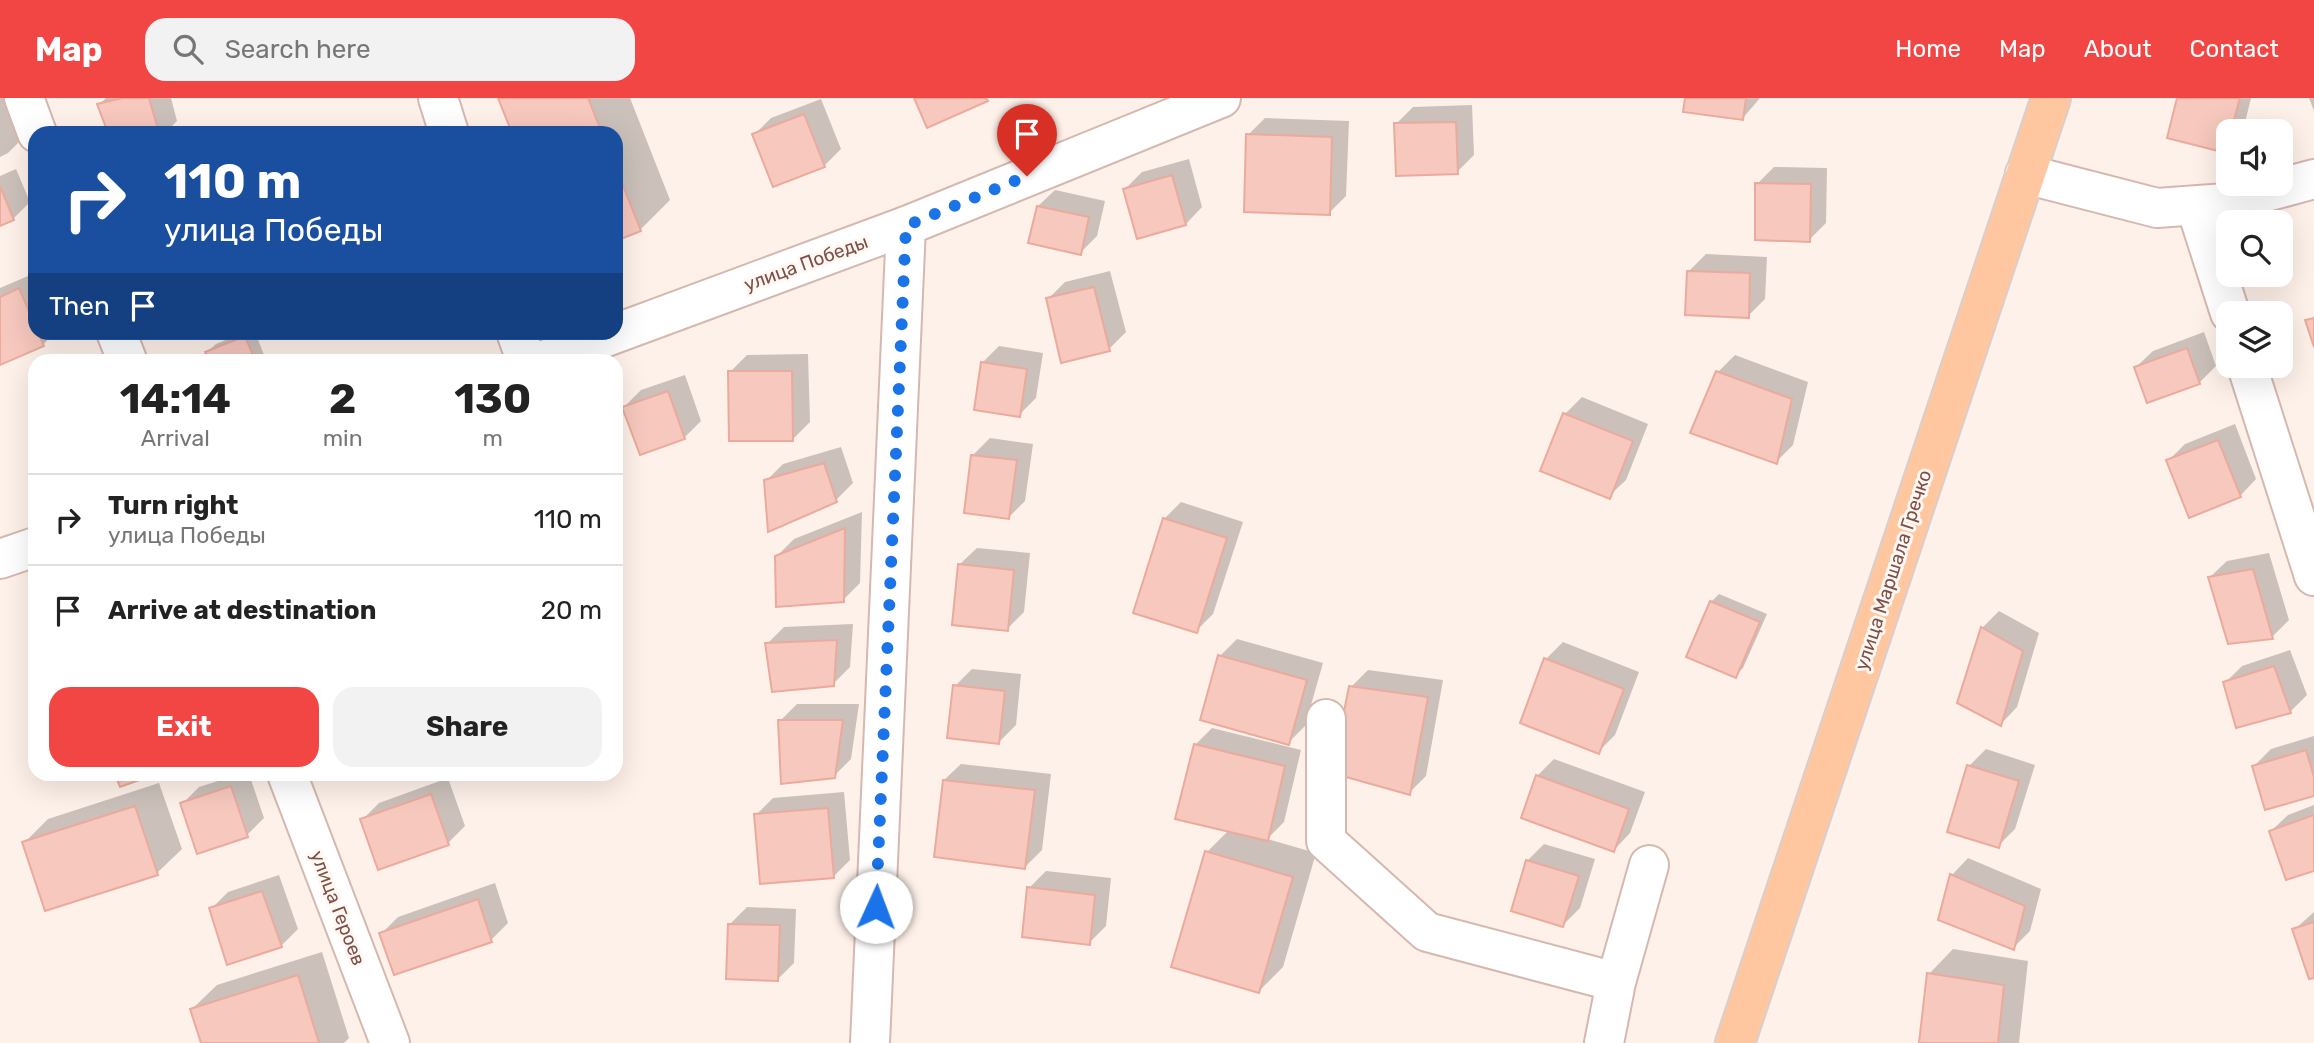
<!DOCTYPE html>
<meta charset="utf-8">
<style>
body{margin:0;font-family:Rubik,sans-serif;background:#f2f2f2;color:#222;height:100vh;display:flex;flex-direction:column;font-size:26px;white-space:nowrap}
*{box-sizing:border-box;margin:0}
p{font-size:23px;color:#767676}
.icon{flex:none;width:38px;height:38px;fill:none;stroke:currentColor;stroke-width:2;stroke-linecap:round;stroke-linejoin:round}
.map{position:relative;flex:1;overflow:hidden}
.drawer{position:absolute;left:28px;top:256px;width:595px;height:427px;display:flex;flex-direction:column;background:#fff;border-radius:21px;box-shadow:0 7px 28px #0002}
.drawer>*{flex:none}
.banner{position:absolute;left:28px;top:28px;width:595px;height:214px;border-radius:21px;box-shadow:0 7px 28px #0002;background:#1a4fa0;color:#fff;overflow:hidden}
.buttons{position:absolute;left:2216px;top:21px;display:grid;gap:14px}
.buttons a{display:grid;place-items:center;width:77px;height:77px;border-radius:14px;background:#fff;box-shadow:0 7px 28px #0002;font-size:35px}
.pin{position:absolute;display:grid;place-items:center;width:60px;height:60px;color:#fff;margin:-72px -30px;border-radius:50% 50% 50% 0;rotate:-45deg;box-shadow:0 0 7px #0007}
.pin .icon{rotate:45deg}
.me{position:absolute;width:77px;margin:-38px;rotate:2deg;stroke-linejoin:round;filter:drop-shadow(0 0 5px #0008)}
.turn{display:flex;align-items:center;gap:24px;height:147px;padding:0 21px;font-size:32px}
.turn .icon{width:91px;height:91px;stroke-width:2.5}
.turn b{display:block;font-size:49px;line-height:60px}
.then{display:flex;align-items:center;height:66px;padding:0 21px;background:#0003;gap:14px;font-size:26px}
.eta{display:flex;justify-content:space-evenly;align-items:center;height:119px;text-align:center}
.eta b{font-size:42px;font-weight:700;line-height:49px}
.action{display:flex;gap:14px;margin-top:auto;padding:14px 21px}
.action a{flex:1;height:80px;border-radius:21px;background:#f24644;color:#fff;font-size:28px;font-weight:700;line-height:80px;text-align:center}
.action a+a{background:#f2f2f2;color:#222}
ul{padding:0;list-style:none}
li{display:flex;align-items:center;gap:21px;height:91px;padding:0 21px;border-top:2px solid #e0e0e0}
li div{flex:1}
li b{display:block;font-size:26px}
li em{font-style:normal}
header{display:flex;align-items:center;gap:42px;box-sizing:border-box;height:98px;padding:0 35px;background:#f24644;color:#fff}
header strong{font-size:33px}
nav{display:flex;gap:38px;margin-inline-start:auto;font-size:24px}
.search{width:490px;height:63px;background:#f2f2f2;display:flex;align-items:center;gap:18px;box-sizing:border-box;padding:0 24px;border-radius:21px;color:#767676;font-size:26px}
.map>svg:first-child{display:block}
.shadow{fill:#0003}
.building{fill:#f6c8be;stroke:#ebaa9c;stroke-width:2}
.lines{fill:none;stroke-linecap:round;stroke-linejoin:round}
.minor-casing{stroke:#d5b8af;stroke-width:42}
.major-casing{stroke:#dacecc;stroke-width:42}
.minor{stroke:#fff;stroke-width:38}
.major{stroke:#ffc79f;stroke-width:38}
.route{stroke:#1a73e8;stroke-width:12;stroke-dasharray:0 21.6}
.labels{text-anchor:middle;dominant-baseline:central;stroke-width:6;stroke-linejoin:round;paint-order:stroke}
.street-label{font-size:19px;fill:#7c5049;stroke:#fff7f1}
</style>
<header>
<strong>Map</strong>
<div class="search"><svg class="icon" aria-label="search" viewBox="0 0 24 24"><circle cx="10" cy="10" r="6"/><path d="M15 15l6 6"/></svg>Search here</div>
<nav><a>Home</a><a>Map</a><a>About</a><a>Contact</a></nav>
</header>
<div class="map">
<svg width="2314" height="945" viewBox="0 0 2314 945">
<rect width="100%" height="100%" fill="#fef1e9"/>
<!-- shadow -->
<g class="shadow">
<path d="M0,0H7L25,38L8,55L0,59Z"/>
<path d="M106,0H171L177,23L165,35H110L99,7Z"/>
<path d="M500,0H630L670,102L640,132L616,141V35H514Z"/>
<path d="M1686,0H1760L1743,20Z"/>
<path d="M2179,0H2251L2243,33H2228V50L2226,53Z"/>
<path d="M2309,0H2314V13Z"/>
<path d="M821,1L841,51L824,68L754,37L771,20Z"/>
<path d="M1472,7L1474,57L1457,74L1396,26L1413,9Z"/>
<path d="M1265,20L1349,23L1346,98L1329,115L1248,37Z"/>
<path d="M1189,61L1202,109L1186,126L1125,91L1142,74Z"/>
<path d="M1774,69L1827,70L1826,125L1809,142L1757,86Z"/>
<path d="M16,71L30,104L13,121L0,126V78Z"/>
<path d="M1055,92L1105,103L1097,138L1080,155L1038,108Z"/>
<path d="M1706,156L1767,159L1765,201L1748,218L1689,173Z"/>
<path d="M1110,173L1126,234L1109,251L1048,201L1065,184Z"/>
<path d="M35,175V234H55L43,247L0,265V190Z"/>
<path d="M245,234H255L266,262H211L207,254L216,246Z"/>
<path d="M2204,234L2216,268L2199,285L2136,269L2153,253Z"/>
<path d="M999,248L1043,255L1036,300L1019,317L982,265Z"/>
<path d="M808,256L810,324L793,341L730,274L747,257Z"/>
<path d="M1735,257L1808,284L1793,347L1776,364L1718,274Z"/>
<path d="M685,277L701,323L684,340L624,309L641,292Z"/>
<path d="M1582,299L1648,326L1626,382L1609,398L1542,372L1565,316Z"/>
<path d="M2235,326L2256,381L2240,398L2168,363L2185,346Z"/>
<path d="M990,340L1033,346L1025,403L1008,420L973,357Z"/>
<path d="M841,349L853,385L836,402L766,383L783,366Z"/>
<path d="M1181,404L1243,424L1213,516L1196,533L1164,421Z"/>
<path d="M862,414L860,485L843,502L777,458L794,441Z"/>
<path d="M977,450L1030,455L1024,514L1007,531L960,466Z"/>
<path d="M2269,455L2289,522L2272,539L2229,544L2210,479L2227,463Z"/>
<path d="M1719,496L1767,516L1743,570L1735,578L1711,504Z"/>
<path d="M1999,513L2039,535L2017,609L2001,626L1959,605L1983,529Z"/>
<path d="M853,526L850,569L833,586L767,546L784,529Z"/>
<path d="M1237,541L1323,565L1305,628L1288,645L1220,558Z"/>
<path d="M1563,544L1639,574L1615,637L1598,654L1546,561Z"/>
<path d="M2290,552L2307,597L2290,614L2225,585L2242,568Z"/>
<path d="M972,571L1021,576L1016,627L999,644L955,588Z"/>
<path d="M1368,572L1443,582L1426,678L1409,695L1351,589Z"/>
<path d="M797,606H859L851,661L834,678L780,623Z"/>
<path d="M1212,630L1301,652L1284,724L1267,741L1316,755L1283,869L1259,893L1207,754L1229,732L1195,647Z"/>
<path d="M2314,638V696L2254,668L2271,651Z"/>
<path d="M1986,651L2035,667L2015,731L1998,748L1969,668Z"/>
<path d="M1554,661L1645,694L1630,735L1614,752L1537,678Z"/>
<path d="M961,666L1051,676L1042,752L1025,769L944,682Z"/>
<path d="M240,676H249L264,720L247,737L182,706L199,689Z"/>
<path d="M448,680L465,728L448,745L362,722L379,705Z"/>
<path d="M159,685L182,751L157,775L24,745L48,721Z"/>
<path d="M844,694L850,762L833,779L756,717L773,700Z"/>
<path d="M2314,707V771L2271,733L2288,717Z"/>
<path d="M1544,746L1595,761L1580,810L1563,827L1527,763Z"/>
<path d="M1968,760L2041,791L2030,833L2013,850L1952,777Z"/>
<path d="M1046,773L1111,780L1106,828L1089,845L1029,790Z"/>
<path d="M279,777L298,831L281,848L211,811L228,794Z"/>
<path d="M495,785L508,825L491,842L381,836L398,819Z"/>
<path d="M747,809L796,811L794,865L777,882L730,826Z"/>
<path d="M2314,814V878L2294,832Z"/>
<path d="M1953,851L2028,863L2019,945H1921L1929,876Z"/>
<path d="M322,854L349,940L344,945H203L192,911L217,887Z"/>
</g>
<!-- building -->
<g class="building">
<path d="M122,0H149L159,35H108L97,6Z"/>
<path d="M498,0H588L602,35H512Z"/>
<path d="M914,0H986L988,3L927,30Z"/>
<path d="M1685,0H1746L1743,22L1683,14Z"/>
<path d="M2177,0H2240L2231,33H2228L2226,55L2167,40Z"/>
<path d="M804,16L825,69L773,89L752,36Z"/>
<path d="M1456,24L1458,76L1396,78L1394,25Z"/>
<path d="M1246,36L1332,39L1330,117L1244,114Z"/>
<path d="M616,70L641,133L616,143Z"/>
<path d="M1172,77L1186,127L1137,141L1123,91Z"/>
<path d="M1755,85L1811,86L1810,144L1755,142Z"/>
<path d="M0,88L14,122L0,128Z"/>
<path d="M1037,108L1089,119L1081,157L1028,145Z"/>
<path d="M1687,173L1750,175L1749,220L1685,217Z"/>
<path d="M1094,189L1110,253L1061,265L1046,200Z"/>
<path d="M19,190L35,227V234H38L44,248L0,267V199Z"/>
<path d="M2314,220V249L2305,222Z"/>
<path d="M245,238L255,262H209L205,254Z"/>
<path d="M2187,250L2200,286L2147,305L2134,269Z"/>
<path d="M981,264L1027,271L1020,319L974,312Z"/>
<path d="M728,273H792L793,343H729Z"/>
<path d="M1716,273L1792,301L1777,366L1690,335Z"/>
<path d="M668,293L685,341L640,357L622,309Z"/>
<path d="M1563,315L1633,343L1610,401L1540,373Z"/>
<path d="M2218,342L2241,399L2189,420L2166,362Z"/>
<path d="M971,357L1017,362L1009,421L964,415Z"/>
<path d="M824,365L837,404L768,434L764,382Z"/>
<path d="M1163,420L1227,440L1197,535L1133,515Z"/>
<path d="M845,430L844,504L776,509L775,458Z"/>
<path d="M958,466L1014,472L1008,533L952,527Z"/>
<path d="M2253,471L2273,541L2228,546L2208,479Z"/>
<path d="M1710,503L1760,524L1736,580L1686,559Z"/>
<path d="M1981,529L2023,553L2001,628L1957,605Z"/>
<path d="M837,542L834,588L772,594L765,545Z"/>
<path d="M1218,557L1307,582L1289,647L1200,622Z"/>
<path d="M1544,560L1624,591L1599,656L1520,625Z"/>
<path d="M2274,568L2291,615L2236,630L2223,584Z"/>
<path d="M953,587L1005,593L999,646L947,640Z"/>
<path d="M1349,588L1428,599L1410,697L1332,675Z"/>
<path d="M778,622H843L835,680L781,686Z"/>
<path d="M1194,646L1285,668L1268,743L1175,721Z"/>
<path d="M2306,652L2314,679V698L2265,712L2252,668Z"/>
<path d="M1967,667L2019,683L1999,750L1947,734Z"/>
<path d="M115,676H156L120,689Z"/>
<path d="M1536,677L1629,711L1614,754L1521,720Z"/>
<path d="M943,682L1035,692L1025,771L934,759Z"/>
<path d="M231,688L248,739L197,756L180,705Z"/>
<path d="M431,696L449,747L378,772L360,721Z"/>
<path d="M135,708L158,777L45,813L22,744Z"/>
<path d="M828,710L834,780L760,786L754,716Z"/>
<path d="M2314,717V773L2286,782L2269,733Z"/>
<path d="M1205,753L1293,779L1259,895L1171,869Z"/>
<path d="M1526,762L1579,778L1563,829L1511,813Z"/>
<path d="M1950,776L2025,808L2014,852L1938,822Z"/>
<path d="M1027,789L1095,797L1090,847L1022,839Z"/>
<path d="M262,793L282,849L227,867L209,810Z"/>
<path d="M478,801L492,844L394,877L379,835Z"/>
<path d="M2314,824V880L2309,881L2292,831Z"/>
<path d="M728,826L780,827L778,883L726,881Z"/>
<path d="M1927,875L2004,887L1998,945H1919Z"/>
<path d="M298,877L319,945H201L190,911Z"/>
</g>
<g class="lines">
<defs>
<g id="minor">
<path d="M24,0L37,35"/>
<path d="M438,0L449,35"/>
<path d="M2025,76L2157,110L2226,105L2314,81"/>
<path d="M2196,109L2230,215"/>
<path d="M116,234L127,262"/>
<path d="M516,234L526,262"/>
<path d="M544,262L906,128L1221,0"/>
<path d="M2247,268L2314,478"/>
<path d="M0,461L35,449"/>
<path d="M1326,621V743L1427,834L1616,884"/>
<path d="M287,676L390,945"/>
<path d="M870,945L906,128"/>
<path d="M1604,945L1616,884L1649,767"/>
</g>
<path id="major" d="M1735,945L2051,0"/>
</defs>
<!-- minor casing -->
<use href="#minor" class="minor-casing"/>
<!-- major casing -->
<use href="#major" class="major-casing"/>
<!-- minor -->
<use href="#minor" class="minor"/>
<!-- major -->
<use href="#major" class="major"/>
</g>
<g class="lines">
<!-- route -->
<path class="route" d="M876,809L906,128L1027,78"/>
</g>
<g class="labels">
<!-- street labels -->
<g class="street-label">
<text transform="translate(806 165) rotate(-20)">улица Победы</text>
<text transform="translate(1893 472) rotate(-72)">улица Маршала Гречко</text>
<text transform="translate(338 810) rotate(69)">улица Героев</text>
</g>
</g>
</svg>
<div class="buttons">
<a><svg class="icon" aria-label="sound" viewBox="0 0 24 24"><path d="M4 9h4l5-4v14l-5-4H4zM17 9q2 3 0 6"/></svg></a>
<a><svg class="icon" aria-label="search" viewBox="0 0 24 24"><circle cx="10" cy="10" r="6"/><path d="M15 15l6 6"/></svg></a>
<a><svg class="icon" aria-label="layers" viewBox="0 0 24 24"><path d="M12 4l9 5-9 5-9-5zM3 14l9 5 9-5"/></svg></a>
</div>
<div class="pin" style="left:1027px;top:78px;background:#d93025"><svg class="icon" aria-label="arrive" viewBox="0 0 24 24"><path d="M6 21V4h12l-3 4 3 4H6"/></svg></div>
<svg class="me" style="left:876px;top:809px" viewBox="-20 -20 40 40"><circle r="19" fill="#fff"/><path d="M0-13L10 11 0 6-10 11z" fill="#1a73e8"/></svg>
<div class="banner">
<div class="turn"><svg class="icon" aria-label="right" viewBox="0 0 24 24"><path d="M7 20v-9h11M14 6l5 5-5 5"/></svg><div><b>110 m</b>улица Победы</div></div>
<div class="then">Then<svg class="icon" aria-label="arrive" viewBox="0 0 24 24"><path d="M6 21V4h12l-3 4 3 4H6"/></svg></div>
</div>
<section class="drawer">
<div class="eta">
<div><b>14:14</b><p>Arrival</p></div>
<div><b>2</b><p>min</p></div>
<div><b>130</b><p>m</p></div>
</div>
<ul>
<li><svg class="icon" aria-label="right" viewBox="0 0 24 24"><path d="M7 20v-9h11M14 6l5 5-5 5"/></svg><div><b>Turn right</b><p>улица Победы</p></div><em>110 m</em></li>
<li><svg class="icon" aria-label="arrive" viewBox="0 0 24 24"><path d="M6 21V4h12l-3 4 3 4H6"/></svg><div><b>Arrive at destination</b></div><em>20 m</em></li>
</ul>
<div class="action"><a>Exit</a><a>Share</a></div>
</section>
</div>
